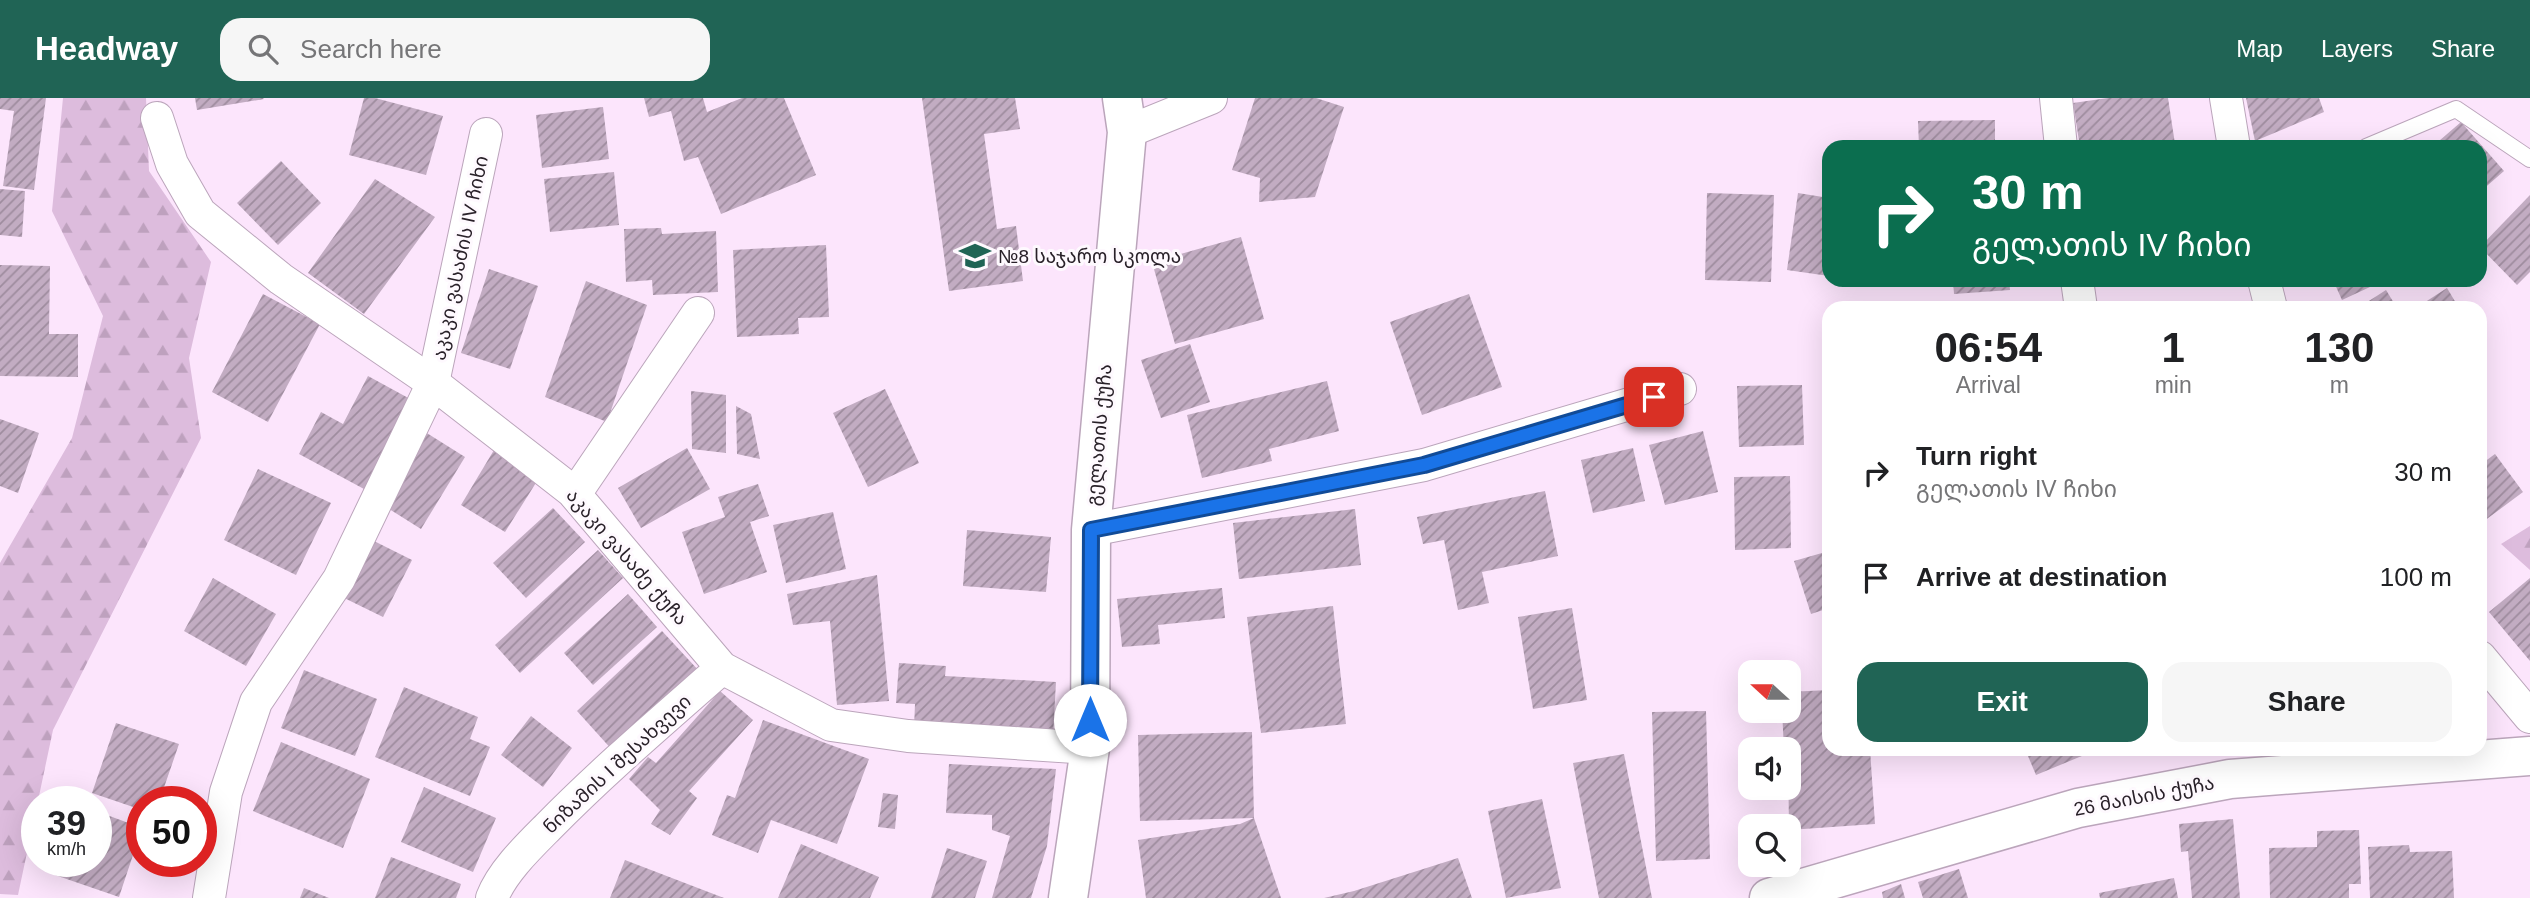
<!DOCTYPE html>
<meta charset="utf-8">
<style>
body{margin:0;font-family:Helvetica,"Noto Sans Georgian",sans-serif;background:#f6f6f6;color:#202124;height:100vh;display:flex;flex-direction:column;font-size:26px;white-space:nowrap}
*{box-sizing:border-box;margin:0}
p{font-size:23px;color:#757577}
.icon{flex:none;width:38px;height:38px;fill:none;stroke:currentColor;stroke-width:2;stroke-linecap:round;stroke-linejoin:round}
.map{position:relative;flex:1;overflow:hidden}
.sheet{position:absolute;left:1822px;top:203px;width:665px;height:455px;display:flex;flex-direction:column;background:#fff;border-radius:21px;box-shadow:0 7px 28px #0002}
.sheet>*{flex:none}
.hud{position:absolute;left:1822px;top:42px;width:665px;height:147px;border-radius:21px;box-shadow:0 7px 28px #0002;background:#0b6e4f;color:#fff;overflow:hidden}
.needle{width:46px;rotate:291deg}
.fabs{position:absolute;left:1738px;top:562px;display:grid;gap:14px}
.fabs a{display:grid;place-items:center;width:63px;height:63px;border-radius:14px;background:#fff;box-shadow:0 7px 28px #0002;font-size:35px}
.speed{position:absolute;left:21px;top:688px;display:flex;gap:14px;font-size:35px;font-weight:700;text-align:center}
.speed>*{display:grid;place-content:center;width:91px;height:91px;border-radius:50%;background:#fff;box-shadow:0 7px 28px #0002;line-height:1}
.speed small{font-size:18px;font-weight:400}
.speed .limit{border:10px solid #d22;background:#fff;color:#111}
.pin{position:absolute;display:grid;place-items:center;width:60px;height:60px;color:#fff;margin:-30px;border-radius:14px;box-shadow:0 4px 10px #0006}
.me{position:absolute;width:77px;margin:-38px;rotate:0deg;stroke-linejoin:round;filter:drop-shadow(0 0 5px #0008)}
.turn{display:flex;align-items:center;gap:24px;height:147px;padding:0 35px;font-size:32px}
.turn .icon{width:91px;height:91px;stroke-width:2.5}
.turn b{display:block;font-size:49px;line-height:60px}
.eta{display:flex;justify-content:space-evenly;align-items:center;height:119px;text-align:center}
.eta b{font-size:42px;font-weight:600;line-height:49px}
.action{display:flex;gap:14px;margin-top:auto;padding:14px 35px}
.action a{flex:1;height:80px;border-radius:21px;background:#206455;color:#fff;font-size:28px;font-weight:600;line-height:80px;text-align:center}
.action a+a{background:#f6f6f6;color:#202124}
ul{padding:0;list-style:none}
li{display:flex;align-items:center;gap:21px;height:105px;padding:0 35px}
li div{flex:1}
li b{display:block;font-size:26px}
li em{font-style:normal}
header{display:flex;align-items:center;gap:42px;box-sizing:border-box;height:98px;padding:0 35px;background:#206455;color:#fff}
header strong{font-size:33px}
nav{display:flex;gap:38px;margin-inline-start:auto;font-size:24px}
.search{width:490px;height:63px;background:#f6f6f6;display:flex;align-items:center;gap:18px;box-sizing:border-box;padding:0 24px;border-radius:21px;color:#757577;font-size:26px}
.map>svg:first-child{display:block}
.forest{fill:url(#forest-firs)}
.building{fill:url(#building-hatch)}
.lines{fill:none;stroke-linecap:round;stroke-linejoin:round}
.lane-casing{stroke:#bba5bb;stroke-width:18}
.street-casing{stroke:#bba5bb;stroke-width:34}
.secondary-casing{stroke:#bba5bb;stroke-width:41}
.lane{stroke:#fff;stroke-width:16}
.street{stroke:#fff;stroke-width:32}
.secondary{stroke:#fff;stroke-width:38}
.route-casing{stroke:#114b97;stroke-width:18}
.route{stroke:#1a73e8;stroke-width:12}
.labels{text-anchor:middle;dominant-baseline:central;stroke-width:6;stroke-linejoin:round;paint-order:stroke}
.poi-label{font-size:19px;fill:#292129;stroke:#fef9fe;text-anchor:start}
.street-label{font-size:19px;fill:#292129;stroke:#fef9fe}
</style>
<header>
<strong>Headway</strong>
<div class="search"><svg class="icon" aria-label="search" viewBox="0 0 24 24"><circle cx="10" cy="10" r="6"/><path d="M15 15l6 6"/></svg>Search here</div>
<nav><a>Map</a><a>Layers</a><a>Share</a></nav>
</header>
<div class="map">
<svg width="2530" height="800" viewBox="0 0 2530 800">
<defs>
<pattern id="forest-firs" width="22" height="20" patternUnits="userSpaceOnUse" patternTransform="scale(1.75)"><rect width="22" height="20" fill="#ddbcdd"/><path d="M5 1l3.5 6h-7zM16 11l3.5 6h-7z" fill="#bea1be"/></pattern>
<pattern id="building-hatch" width="6" height="6" patternUnits="userSpaceOnUse" patternTransform="scale(1.75)"><rect width="6" height="6" fill="#c2acc2"/><path d="M-1 1l2-2M0 6l6-6M5 7l2-2" fill="none" stroke="#9e8c9e"/></pattern>
</defs>
<rect width="100%" height="100%" fill="#fce5fc"/>
<!-- forest -->
<g class="forest">
<path d="M63,0H146L149,73L211,164L189,260L201,340L53,632L18,797L0,796V465L72,340L103,218L52,113Z"/>
<path d="M2530,428V472L2501,446Z"/>
</g>
<!-- building -->
<g class="building">
<path d="M0,0H46L34,92L3,88L14,13L0,11Z"/>
<path d="M195,0H263L264,1L197,12Z"/>
<path d="M364,0H375L443,18L426,77L349,57Z"/>
<path d="M644,0H703L707,14L742,0H784L816,77L721,116L698,59L684,63L671,13L649,19Z"/>
<path d="M922,0H1015L1020,31L984,36L997,131L1016,128L1023,183L949,193Z"/>
<path d="M1255,0H1316L1344,9L1315,99L1259,104L1260,80L1232,72Z"/>
<path d="M2108,0H2168L2175,46L2080,49L2073,5Z"/>
<path d="M2246,0H2319L2324,14L2255,43Z"/>
<path d="M603,9L609,61L542,70L536,17Z"/>
<path d="M1995,22V44L2019,43V49H1919L1918,23Z"/>
<path d="M2461,24L2504,73L2480,94V49H2432Z"/>
<path d="M281,63L321,105L278,147L237,105Z"/>
<path d="M614,74L619,127L550,134L544,81Z"/>
<path d="M375,81L435,119L364,216L308,175Z"/>
<path d="M0,91L25,93L22,139L0,137Z"/>
<path d="M1707,95L1774,97L1771,184L1705,182Z"/>
<path d="M1798,95L1829,100V178L1787,172Z"/>
<path d="M2530,97V174L2517,187L2480,149Z"/>
<path d="M661,130L662,136L716,133L718,194L653,197L652,182L626,184L624,131Z"/>
<path d="M1241,139L1264,221L1175,246L1152,164Z"/>
<path d="M826,147L829,219L798,220L799,236L737,239L733,152Z"/>
<path d="M0,167L50,168L49,236H78V279L0,278Z"/>
<path d="M489,171L538,188L510,271L461,255Z"/>
<path d="M1953,182H2009L2010,192L1954,196Z"/>
<path d="M2333,182H2385L2342,202Z"/>
<path d="M586,183L647,207L607,324L545,299Z"/>
<path d="M2447,190L2459,210H2416Z"/>
<path d="M2386,192L2397,210H2358Z"/>
<path d="M263,196L320,226L268,324L212,294Z"/>
<path d="M1469,196L1502,289L1422,317L1390,224Z"/>
<path d="M1190,246L1210,304L1161,320L1141,262Z"/>
<path d="M368,278L412,302L364,391L299,356L321,314L343,326Z"/>
<path d="M1327,283L1339,333L1269,351L1272,363L1202,380L1187,317Z"/>
<path d="M1802,287L1804,347L1739,349L1737,288Z"/>
<path d="M885,291L919,365L868,389L833,315Z"/>
<path d="M691,293L726,297V355L692,351Z"/>
<path d="M736,308L751,316L760,361L737,356Z"/>
<path d="M0,321L39,335L18,395L0,388Z"/>
<path d="M422,332L465,359L421,431L378,404Z"/>
<path d="M1703,333L1718,394L1665,407L1649,347Z"/>
<path d="M687,350L710,391L641,430L618,390Z"/>
<path d="M1633,350L1645,403L1593,415L1581,362Z"/>
<path d="M494,352L539,380L505,434L461,407Z"/>
<path d="M2495,356L2523,394L2480,426V367Z"/>
<path d="M258,371L331,405L296,477L224,442Z"/>
<path d="M1790,378L1791,450L1735,452L1734,379Z"/>
<path d="M758,386L769,418L750,424L767,474L704,496L682,434L725,419L718,399Z"/>
<path d="M1545,393L1558,458L1482,474L1489,505L1458,512L1444,442L1423,446L1417,419Z"/>
<path d="M553,410L585,444L526,500L493,465Z"/>
<path d="M1355,411L1361,467L1239,481L1233,425Z"/>
<path d="M833,414L846,471L786,485L773,427Z"/>
<path d="M967,432L1051,439L1046,494L963,488Z"/>
<path d="M362,437L412,462L383,519L334,495Z"/>
<path d="M598,452L623,480L520,575L495,547Z"/>
<path d="M1829,453V510L1811,516L1794,463Z"/>
<path d="M877,477L889,603L837,607L830,523L793,527L787,496Z"/>
<path d="M213,480L276,516L246,568L184,533Z"/>
<path d="M2530,480V563L2489,514Z"/>
<path d="M1222,490L1225,520L1158,527L1160,546L1122,549L1117,501Z"/>
<path d="M628,496L657,529L593,587L564,555Z"/>
<path d="M1333,508L1346,626L1261,635L1247,519Z"/>
<path d="M1572,510L1587,602L1533,611L1518,519Z"/>
<path d="M662,533L700,574L614,654L577,613Z"/>
<path d="M899,565L946,568L945,578L1056,584L1053,637L914,630L915,606L896,605Z"/>
<path d="M304,572L377,601L355,658L281,630Z"/>
<path d="M404,589L478,619L470,641L490,649L470,698L375,659Z"/>
<path d="M1829,592V651H1870L1875,726L1789,732L1788,651H1784L1782,612H1788V594Z"/>
<path d="M720,593L753,622L689,693L697,700L670,737L651,726L660,712L629,681L648,659L656,665Z"/>
<path d="M1706,613L1710,761L1656,763L1652,614Z"/>
<path d="M531,618L572,650L543,689L501,657Z"/>
<path d="M763,622L869,661L837,746L771,722L758,755L712,737L727,697L735,700Z"/>
<path d="M116,625L179,646L159,704H142V712L92,695Z"/>
<path d="M1252,634L1254,720L1281,800H1146L1138,742L1240,726L1254,720L1140,723L1138,637Z"/>
<path d="M281,644L370,681L343,750L253,713Z"/>
<path d="M2025,651H2088L2089,655L2036,677Z"/>
<path d="M1624,656L1652,800H1599L1573,665Z"/>
<path d="M949,666L1056,671L1047,748L1031,800H992L1010,738L992,732V717L946,715Z"/>
<path d="M424,689L496,720L473,774L401,744Z"/>
<path d="M883,695L898,697L895,731L878,729Z"/>
<path d="M1542,701L1561,790L1506,800L1488,713Z"/>
<path d="M96,713L142,730L119,799L55,777L60,763H96Z"/>
<path d="M2233,721L2240,800H2192L2188,753L2181,754L2179,726Z"/>
<path d="M2359,732L2361,786H2349V800H2270L2269,750L2317,749V733Z"/>
<path d="M801,746L879,779L870,800H778Z"/>
<path d="M2409,747L2410,754L2452,753L2454,800H2370L2368,749Z"/>
<path d="M947,750L987,763L975,800H931Z"/>
<path d="M391,759L461,786L456,800H375Z"/>
<path d="M1458,760L1472,800H1324L1354,793Z"/>
<path d="M625,762L724,800H610Z"/>
<path d="M1959,771L1968,800H1923L1918,784Z"/>
<path d="M2174,780L2178,800H2100L2099,795Z"/>
<path d="M1901,786L1905,800H1883L1882,794Z"/>
<path d="M304,790L329,800H300Z"/>
</g>
<g class="lines">
<defs>
<path id="lane" d="M2366,49L2456,11L2530,61"/>
<g id="street">
<path d="M2056,0L2061,49"/>
<path d="M2226,0L2234,49"/>
<path d="M157,20L172,66L200,115L281,181L433,285L572,393L722,570L831,627L908,638L1090,650"/>
<path d="M1127,34L1211,0"/>
<path d="M2077,182L2081,210"/>
<path d="M2264,182L2271,210"/>
<path d="M575,396L698,215"/>
<path d="M1091,432L1424,367L1680,291"/>
<path d="M2480,559L2530,619"/>
<path d="M209,800L226,694L256,604L339,481L433,285L486,36"/>
<path d="M492,800C502,774 528,749 548,729C603,673 663,622 722,570"/>
</g>
<g id="secondary">
<path d="M1068,800L1090,650L1091,432L1127,34L1122,0"/>
<path d="M1769,800L2078,710L2230,681L2530,658"/>
</g>
</defs>
<!-- lane casing -->
<use href="#lane" class="lane-casing"/>
<!-- street casing -->
<use href="#street" class="street-casing"/>
<!-- secondary casing -->
<use href="#secondary" class="secondary-casing"/>
<!-- lane -->
<use href="#lane" class="lane"/>
<!-- street -->
<use href="#street" class="street"/>
<!-- secondary -->
<use href="#secondary" class="secondary"/>
</g>
<g class="lines">
<defs>
<path id="route" d="M1090,622L1091,432L1424,367L1654,299"/>
</defs>
<!-- route casing -->
<use href="#route" class="route-casing"/>
<!-- route -->
<use href="#route" class="route"/>
</g>
<!-- icons -->
<defs>
<symbol id="school-bare" viewBox="-9 -9 18 18"><path d="M0-5L7-2L0 1L-7-2ZM-4 1L0 2.5L4 1V4Q0 6-4 4Z" fill="#206455" stroke="#fef9fe" stroke-width="2.5" paint-order="stroke"/></symbol>
</defs>
<g fill-rule="evenodd">
<use href="#school-bare" x="953" y="136" width="44" height="44"/>
</g>
<g class="labels">
<!-- poi labels -->
<g class="poi-label">
<text x="998" y="158">№8 საჯარო სკოლა</text>
</g>
<!-- street labels -->
<g class="street-label">
<text transform="translate(460 160) rotate(-78)">აკაკი ვასაძის IV ჩიხი</text>
<text transform="translate(1099 337) rotate(-85)">გელათის ქუჩა</text>
<text transform="translate(627 459) rotate(49)">აკაკი ვასაძე ქუჩა</text>
<text transform="translate(617 666) rotate(-43)">ნიზამის I შესახვევი</text>
<text transform="translate(2144 698) rotate(-11)">26 მაისის ქუჩა</text>
</g>
</g>
</svg>
<div class="fabs">
<a><svg class="needle" viewBox="-14 -14 28 28"><path d="M0-13l5 13h-10z" fill="#e53935"/><path d="M0 13l5-13h-10z" fill="#757577"/></svg></a>
<a><svg class="icon" aria-label="sound" viewBox="0 0 24 24"><path d="M4 9h4l5-4v14l-5-4H4zM17 9q2 3 0 6"/></svg></a>
<a><svg class="icon" aria-label="search" viewBox="0 0 24 24"><circle cx="10" cy="10" r="6"/><path d="M15 15l6 6"/></svg></a>
</div>
<div class="speed"><div>39<small>km/h</small></div><div class="limit">50</div></div>
<div class="pin" style="left:1654px;top:299px;background:#d93025"><svg class="icon" aria-label="arrive" viewBox="0 0 24 24"><path d="M6 21V4h12l-3 4 3 4H6"/></svg></div>
<svg class="me" style="left:1090px;top:622px" viewBox="-20 -20 40 40"><circle r="19" fill="#fff"/><path d="M0-13L10 11 0 6-10 11z" fill="#1a73e8"/></svg>
<div class="hud">
<div class="turn"><svg class="icon" aria-label="right" viewBox="0 0 24 24"><path d="M7 20v-9h11M14 6l5 5-5 5"/></svg><div><b>30 m</b>გელათის IV ჩიხი</div></div>
</div>
<section class="sheet">
<div class="eta">
<div><b>06:54</b><p>Arrival</p></div>
<div><b>1</b><p>min</p></div>
<div><b>130</b><p>m</p></div>
</div>
<ul>
<li><svg class="icon" aria-label="right" viewBox="0 0 24 24"><path d="M7 20v-9h11M14 6l5 5-5 5"/></svg><div><b>Turn right</b><p>გელათის IV ჩიხი</p></div><em>30 m</em></li>
<li><svg class="icon" aria-label="arrive" viewBox="0 0 24 24"><path d="M6 21V4h12l-3 4 3 4H6"/></svg><div><b>Arrive at destination</b></div><em>100 m</em></li>
</ul>
<div class="action"><a>Exit</a><a>Share</a></div>
</section>
</div>
